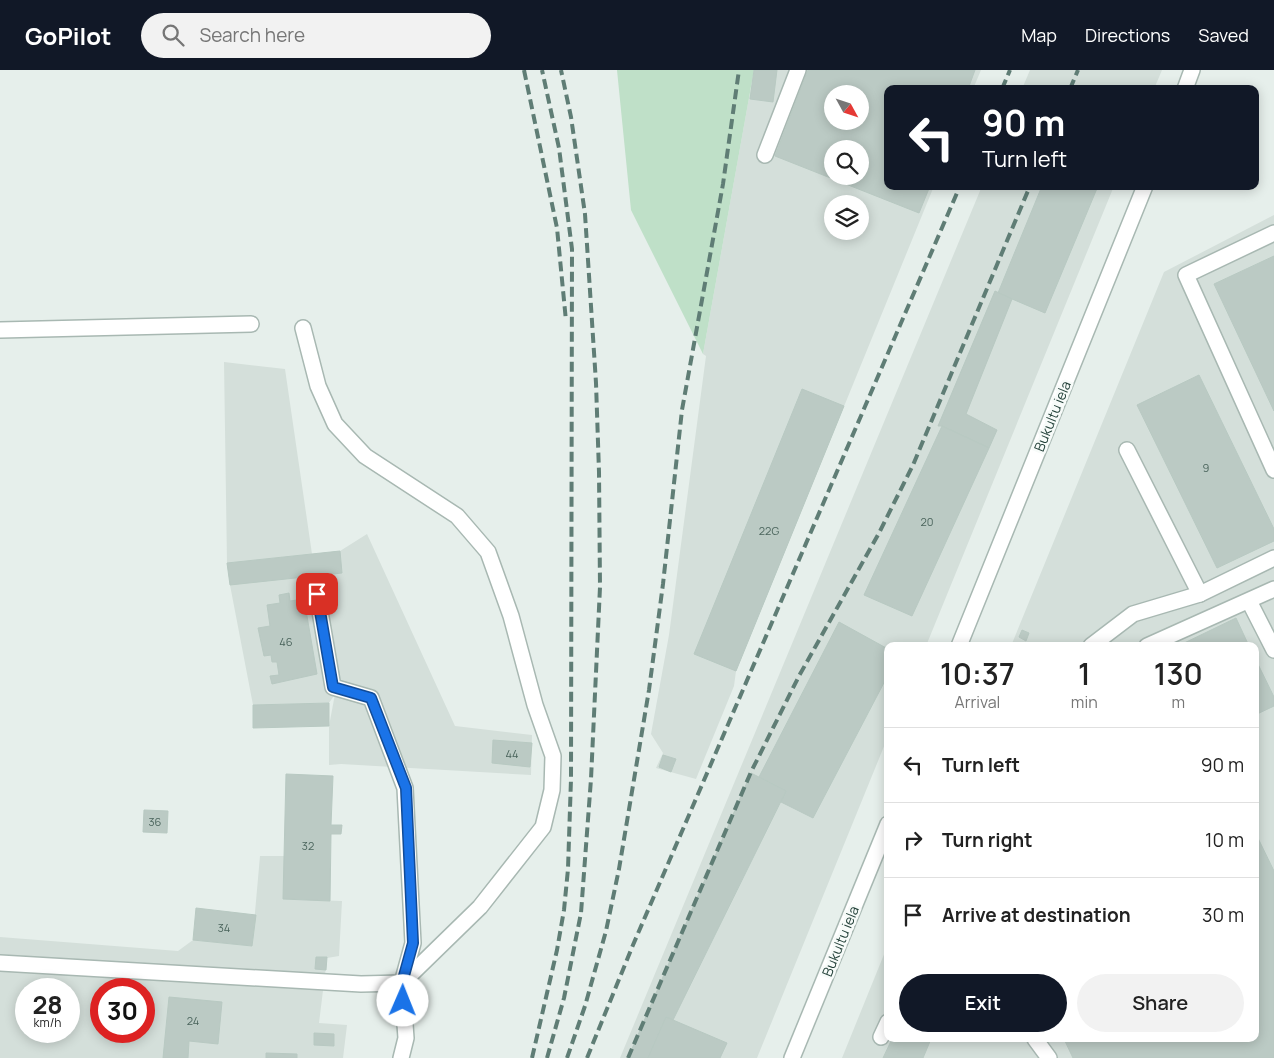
<!DOCTYPE html>
<style>
body{margin:0;font-family:Manrope,sans-serif;background:#f2f2f2;color:#222;height:100vh;display:flex;flex-direction:column;font-size:19px;white-space:nowrap}
*{box-sizing:border-box;margin:0}
p{font-size:16px;color:#767676}
.icon{flex:none;width:28px;height:28px;fill:none;stroke:currentColor;stroke-width:2;stroke-linecap:round;stroke-linejoin:round}
.map{position:relative;flex:1;overflow:hidden}
.sheet{position:absolute;left:884px;top:572px;width:375px;height:400px;display:flex;flex-direction:column;background:#fff;border-radius:10px;box-shadow:0 2px 12px #0003}
.sheet>*{flex:none}
.top-card{position:absolute;left:884px;top:15px;width:375px;height:105px;border-radius:10px;box-shadow:0 2px 12px #0003;background:#111827;color:#fff;overflow:hidden}
.needle{width:32px;rotate:130deg}
.tools{position:absolute;left:824px;top:15px;display:grid;gap:10px}
.tools a{display:grid;place-items:center;width:45px;height:45px;border-radius:50%;background:#fff;box-shadow:0 2px 12px #0003;font-size:25px}
.speed{position:absolute;left:15px;top:908px;display:flex;gap:10px;font-size:25px;font-weight:700;text-align:center}
.speed>*{display:grid;place-content:center;width:65px;height:65px;border-radius:50%;background:#fff;box-shadow:0 2px 12px #0003;line-height:1}
.speed small{font-size:12px;font-weight:400}
.speed .limit{border:8px solid #d22;background:#fff;color:#111}
.pin{position:absolute;display:grid;place-items:center;width:42px;height:42px;color:#fff;margin:-21px;border-radius:10px;box-shadow:0 2px 8px #0006}
.me{position:absolute;width:55px;margin:-28px;rotate:1deg;stroke-linejoin:round;filter:drop-shadow(0 0 4px #0008)}
.turn{display:flex;align-items:center;gap:18px;height:105px;padding:0 15px;font-size:22px}
.turn .icon{width:65px;height:65px;stroke-width:2.5}
.turn b{display:block;font-size:35px;line-height:42px}
.eta{display:flex;justify-content:space-evenly;align-items:center;height:85px;text-align:center}
.eta b{font-size:30px;font-weight:600;line-height:35px}
.button{display:flex;gap:10px;margin-top:auto;padding:10px 15px}
.button a{flex:1;height:58px;border-radius:30px;background:#111827;color:#fff;font-size:20px;font-weight:600;line-height:58px;text-align:center}
.button a+a{background:#f2f2f2;color:#222}
ul{padding:0;list-style:none}
li{display:flex;align-items:center;gap:15px;height:75px;padding:0 15px;border-top:1px solid #e0e0e0}
li div{flex:1}
li b{display:block;font-size:19px}
li em{font-style:normal}
header{display:flex;align-items:center;gap:30px;box-sizing:border-box;height:70px;padding:0 25px;background:#111827;color:#fff}
header strong{font-size:24px}
nav{display:flex;gap:28px;margin-inline-start:auto;font-size:18px}
.search{width:350px;height:45px;background:#f2f2f2;display:flex;align-items:center;gap:12px;box-sizing:border-box;padding:0 18px;border-radius:28px;color:#767676;font-size:19px}
.map>svg:first-child{display:block}
.built{fill:#d4dfda;fill-rule:evenodd}
.green{fill:#bfe0c8}
.building{fill:#bbcac4;stroke:#b8c9c2;fill-rule:evenodd}
.lines{fill:none;stroke-linecap:round;stroke-linejoin:round}
.minor-casing{stroke:#a8b8b2;stroke-width:18}
.minor{stroke:#fff;stroke-width:15}
.rail{stroke:#5f7d75;stroke-width:4;stroke-dasharray:10 5;stroke-linecap:butt}
.route-casing{stroke:#114b97;stroke-width:12}
.route{stroke:#1a73e8;stroke-width:9}
.labels{text-anchor:middle;dominant-baseline:central;stroke-width:5;stroke-linejoin:round;paint-order:stroke}
.number-label{font-size:11px;fill:#4a645c}
.street-label{font-size:14px;fill:#24423a;stroke:#f7fbf9}
</style>
<header>
<strong>GoPilot</strong>
<div class="search"><svg class="icon" aria-label="search" viewBox="0 0 24 24"><circle cx="10" cy="10" r="6"/><path d="M15 15l6 6"/></svg>Search here</div>
<nav><a>Map</a><a>Directions</a><a>Saved</a></nav>
</header>
<div class="map">
<svg width="1274" height="988" viewBox="0 0 1274 988">
<rect width="100%" height="100%" fill="#e6efeb"/>
<!-- built -->
<g class="built">
<path d="M754,0H981L973,19H888V116H934L736,601L734,616L696,709L656,698L663,683L651,664L669,565L706,286L703,284ZM832,24H860V51H832ZM832,79H860V106H832ZM832,134H860V161H832Z"/>
<path d="M1030,0H1162L1154,19H1022Z"/>
<path d="M982,116H1114L926,576H888L887,669L757,988H620Z"/>
<path d="M1274,145V988H842L887,877L888,969H1255V576H1011L1164,202Z"/>
<path d="M224,292L285,299L312,484L340,481L367,464L455,656L532,665L531,705L341,694L329,695V656L335,624L329,633L253,635L230,515L227,493Z"/>
<path d="M260,786H285L284,829L342,831L339,886L327,888L319,953L347,955L343,988H0V867L178,881L193,870L252,876ZM26,919H69V961H26ZM101,919H144V961H101Z"/>
</g>
<!-- green -->
<path class="green" d="M617,0H754L703,284L631,140Z"/>
<!-- building -->
<g class="building">
<path d="M754,0H777L773,32L750,29Z"/>
<path d="M808,0H975L968,19H888V116H930L919,143L775,86ZM832,24H860V51H832ZM832,79H860V106H832Z"/>
<path d="M1042,116H1098L1045,243L998,223Z"/>
<path d="M1274,186V341L1214,214Z"/>
<path d="M995,221L1012,229L966,344L997,360L989,378L942,356H938Z"/>
<path d="M1199,305L1274,459V471L1217,498L1137,335Z"/>
<path d="M802,319L844,336L736,601L694,584Z"/>
<path d="M942,356L989,378L912,546L864,525Z"/>
<path d="M340,481L342,503L230,515L227,493Z"/>
<path d="M289,523L290,531L304,529L317,604L272,614L270,606L279,605L277,592H272L271,585L264,586L258,558L270,556L267,535L280,533L279,525Z"/>
<path d="M1236,548L1249,576H1178Z"/>
<path d="M839,552L888,579V605L813,748L781,732L786,721L759,707Z"/>
<path d="M1022,560L1029,563L1026,571L1019,567Z"/>
<path d="M1255,588L1274,627V636L1255,645Z"/>
<path d="M329,633V656L253,658V635Z"/>
<path d="M493,670L532,673L530,697L492,693Z"/>
<path d="M663,685L676,689L671,702L659,697Z"/>
<path d="M751,703L786,721L673,950L666,947L648,988H628Z"/>
<path d="M286,704L333,706L331,755H342L341,764H331L330,831L283,829Z"/>
<path d="M144,740L168,741L167,763L143,762Z"/>
<path d="M1255,762L1274,801V988H1073L1064,969H1255Z"/>
<path d="M196,838L256,845L252,876L193,870Z"/>
<path d="M316,887H327L326,900L315,899Z"/>
<path d="M169,927L222,932L218,974L189,971L188,988H163Z"/>
<path d="M666,947L727,973L720,988H648Z"/>
<path d="M314,963L334,964V976L314,975Z"/>
<path d="M892,969H931L923,988H883Z"/>
<path d="M266,983L297,984V988H266Z"/>
</g>
<g class="lines">
<defs>
<g id="minor">
<path d="M1185,19L1192,0"/>
<path d="M765,85L798,0"/>
<path d="M1274,163L1186,205L1274,400"/>
<path d="M0,260L251,254"/>
<path d="M1127,380L1200,524"/>
<path d="M317,524L333,617L371,628L405,718L413,873L402,913L406,968L401,988"/>
<path d="M1249,531L1274,580"/>
<path d="M959,576L1145,116"/>
<path d="M1091,576L1133,544L1200,524L1274,488"/>
<path d="M1147,576L1274,519"/>
<path d="M0,893L361,914L402,913L480,837L543,757L552,720L553,686L535,635L511,546L488,482L457,446L365,386L335,354L318,316L303,258"/>
<path d="M881,967L888,952"/>
<path d="M1035,969L1049,988"/>
<path d="M792,988L888,754"/>
</g>
</defs>
<!-- minor casing -->
<use href="#minor" class="minor-casing"/>
<!-- minor -->
<use href="#minor" class="minor"/>
<!-- rail -->
<g class="rail">
<path d="M524,0L557,158L566,251"/>
<path d="M1002,19L1010,0"/>
<path d="M1070,19L1078,0"/>
<path d="M532,988L557,880L564,840L568,799L571,709L572,179L559,78L542,0"/>
<path d="M547,988L564,928L581,843L591,709L600,517L599,402L596,313L585,144L571,47L561,0"/>
<path d="M567,988L585,936L606,861L619,799L649,620L663,514L682,340L723,114L739,0"/>
<path d="M587,988L633,875L960,116"/>
<path d="M628,988L751,702L799,606L879,463L913,395L1030,116"/>
</g>
</g>
<g class="lines">
<defs>
<path id="route" d="M317,524L333,617L371,628L406,718L413,873L402,913L403,931"/>
</defs>
<!-- route casing -->
<use href="#route" class="route-casing"/>
<!-- route -->
<use href="#route" class="route"/>
</g>
<g class="labels">
<!-- number labels -->
<g class="number-label">
<text x="1206" y="397">9</text>
<text x="927" y="451">20</text>
<text x="769" y="460">22G</text>
<text x="286" y="571">46</text>
<text x="512" y="683">44</text>
<text x="155" y="751">36</text>
<text x="308" y="775">32</text>
<text x="224" y="857">34</text>
<text x="193" y="950">24</text>
</g>
<!-- street labels -->
<g class="street-label">
<text transform="translate(1052 346) rotate(-68)">Bukultu iela</text>
<text transform="translate(840 871) rotate(-68)">Bukultu iela</text>
</g>
</g>
</svg>
<div class="tools">
<a><svg class="needle" viewBox="-14 -14 28 28"><path d="M0-13l5 13h-10z" fill="#e53935"/><path d="M0 13l5-13h-10z" fill="#767676"/></svg></a>
<a><svg class="icon" aria-label="search" viewBox="0 0 24 24"><circle cx="10" cy="10" r="6"/><path d="M15 15l6 6"/></svg></a>
<a><svg class="icon" aria-label="layers" viewBox="0 0 24 24"><path d="M12 4l9 5-9 5-9-5zM3 14l9 5 9-5"/></svg></a>
</div>
<div class="speed"><div>28<small>km/h</small></div><div class="limit">30</div></div>
<div class="pin" style="left:317px;top:524px;background:#d93025"><svg class="icon" aria-label="arrive" viewBox="0 0 24 24"><path d="M6 21V4h12l-3 4 3 4H6"/></svg></div>
<svg class="me" style="left:403px;top:931px" viewBox="-20 -20 40 40"><circle r="19" fill="#fff"/><path d="M0-13L10 11 0 6-10 11z" fill="#1a73e8"/></svg>
<div class="top-card">
<div class="turn"><svg class="icon" aria-label="left" viewBox="0 0 24 24"><path d="M17 20v-9H6M10 6l-5 5 5 5"/></svg><div><b>90 m</b>Turn left</div></div>
</div>
<section class="sheet">
<div class="eta">
<div><b>10:37</b><p>Arrival</p></div>
<div><b>1</b><p>min</p></div>
<div><b>130</b><p>m</p></div>
</div>
<ul>
<li><svg class="icon" aria-label="left" viewBox="0 0 24 24"><path d="M17 20v-9H6M10 6l-5 5 5 5"/></svg><div><b>Turn left</b></div><em>90 m</em></li>
<li><svg class="icon" aria-label="right" viewBox="0 0 24 24"><path d="M7 20v-9h11M14 6l5 5-5 5"/></svg><div><b>Turn right</b></div><em>10 m</em></li>
<li><svg class="icon" aria-label="arrive" viewBox="0 0 24 24"><path d="M6 21V4h12l-3 4 3 4H6"/></svg><div><b>Arrive at destination</b></div><em>30 m</em></li>
</ul>
<div class="button"><a>Exit</a><a>Share</a></div>
</section>
</div>
